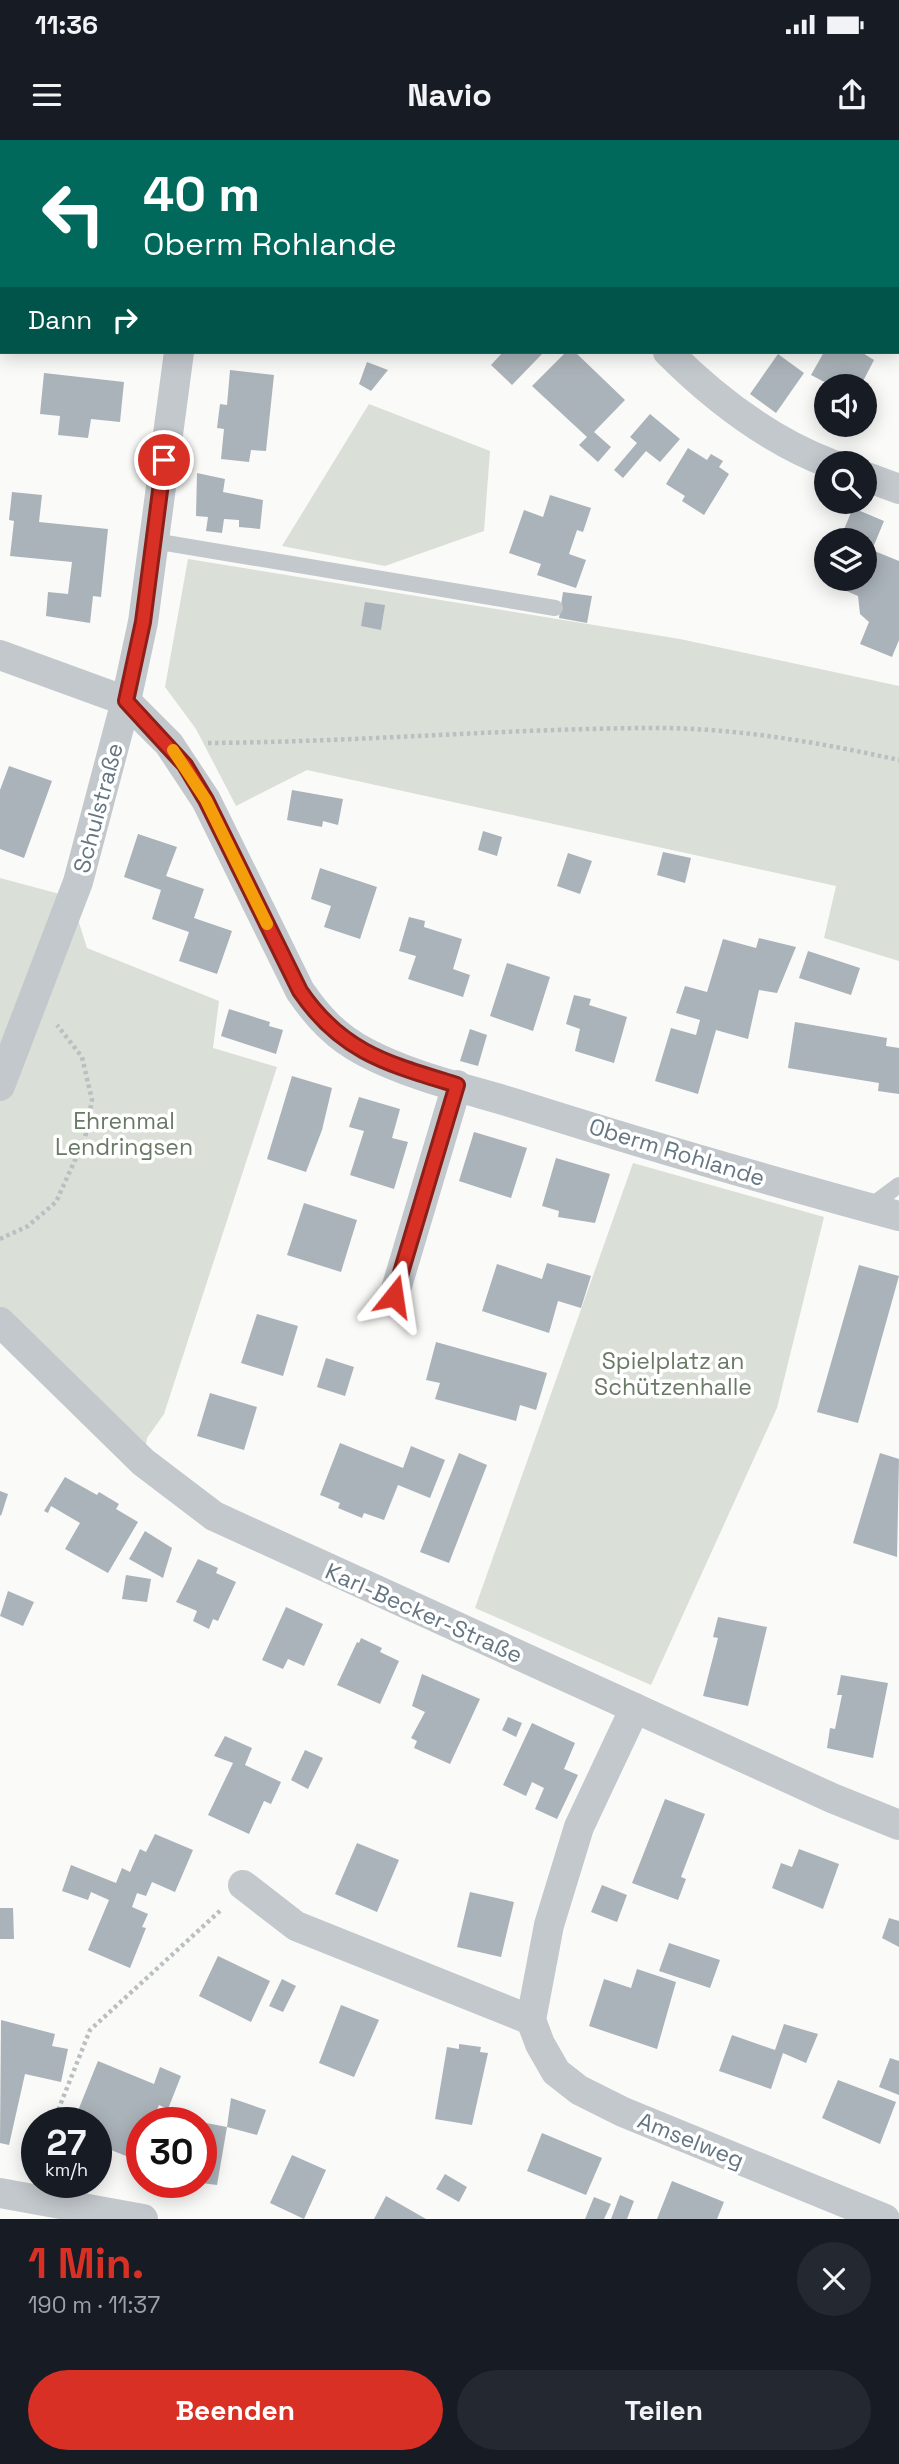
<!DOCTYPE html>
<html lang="de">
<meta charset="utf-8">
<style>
body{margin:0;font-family:"Space Grotesk",sans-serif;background:#242831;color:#f1f3f6;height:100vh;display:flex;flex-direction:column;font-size:26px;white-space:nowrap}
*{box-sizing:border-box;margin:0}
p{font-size:23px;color:#9ea1a6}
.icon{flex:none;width:38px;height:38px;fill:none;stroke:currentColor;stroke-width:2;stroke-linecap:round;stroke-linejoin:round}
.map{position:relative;height:2079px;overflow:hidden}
.side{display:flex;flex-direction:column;background:#171b24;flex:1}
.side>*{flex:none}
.guide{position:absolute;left:0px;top:0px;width:900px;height:214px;box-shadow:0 4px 18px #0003;background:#00695c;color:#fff;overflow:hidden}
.tools{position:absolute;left:814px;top:234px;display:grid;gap:14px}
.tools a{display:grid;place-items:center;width:63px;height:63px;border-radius:50%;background:#171b24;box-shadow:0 4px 18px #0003;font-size:35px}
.speed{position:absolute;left:21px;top:1967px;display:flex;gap:14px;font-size:35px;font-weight:700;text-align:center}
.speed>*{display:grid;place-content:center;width:91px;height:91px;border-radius:50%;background:#171b24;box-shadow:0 4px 18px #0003;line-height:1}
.speed small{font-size:18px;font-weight:400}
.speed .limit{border:10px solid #d22;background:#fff;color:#111}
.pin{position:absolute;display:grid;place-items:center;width:60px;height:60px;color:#fff;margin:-30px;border:4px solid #fff;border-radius:50%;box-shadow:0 2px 7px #0007}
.me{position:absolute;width:77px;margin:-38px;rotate:15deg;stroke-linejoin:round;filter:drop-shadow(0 0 5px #0008)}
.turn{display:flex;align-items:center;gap:24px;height:147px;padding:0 28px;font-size:32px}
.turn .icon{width:91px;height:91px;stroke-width:2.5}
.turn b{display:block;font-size:49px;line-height:60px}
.then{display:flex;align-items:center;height:66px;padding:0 28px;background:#0003;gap:14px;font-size:26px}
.round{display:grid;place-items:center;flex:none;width:74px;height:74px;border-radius:37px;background:#242831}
.head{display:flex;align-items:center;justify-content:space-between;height:119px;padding:0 28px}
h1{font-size:42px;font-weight:700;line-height:52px;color:#d93025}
.cta{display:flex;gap:14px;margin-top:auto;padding:14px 28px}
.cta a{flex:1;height:80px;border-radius:42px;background:#d93025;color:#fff;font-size:28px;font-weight:700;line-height:80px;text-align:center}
.cta a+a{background:#242831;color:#f1f3f6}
.status{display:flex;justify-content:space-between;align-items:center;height:49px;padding:0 35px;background:#171b24;direction:ltr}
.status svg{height:19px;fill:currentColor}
header{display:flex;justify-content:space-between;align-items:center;height:91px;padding:0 28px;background:#171b24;font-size:32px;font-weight:700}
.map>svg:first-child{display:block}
.green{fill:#dadfd7}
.building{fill:#aab3b9}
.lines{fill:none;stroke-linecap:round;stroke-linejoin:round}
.path{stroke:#bbbfc2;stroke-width:4.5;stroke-dasharray:3.5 3.5;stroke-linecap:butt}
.service{stroke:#c3c8cc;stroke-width:16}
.minor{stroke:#c3c8cc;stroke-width:30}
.route-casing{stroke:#8d1f18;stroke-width:18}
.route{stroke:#d93025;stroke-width:12}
.slow{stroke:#f59e0b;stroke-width:12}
.labels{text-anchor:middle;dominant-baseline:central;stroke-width:7;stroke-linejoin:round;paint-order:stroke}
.street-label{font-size:23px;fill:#657683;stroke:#fff}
.park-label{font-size:23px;fill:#687a64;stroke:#fff}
</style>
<div class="status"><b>11:36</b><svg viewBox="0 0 49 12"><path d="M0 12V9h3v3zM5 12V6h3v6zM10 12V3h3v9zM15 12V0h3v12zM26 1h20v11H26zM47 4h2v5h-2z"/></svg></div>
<header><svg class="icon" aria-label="menu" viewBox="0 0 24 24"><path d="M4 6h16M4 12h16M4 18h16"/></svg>Navio<svg class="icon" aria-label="share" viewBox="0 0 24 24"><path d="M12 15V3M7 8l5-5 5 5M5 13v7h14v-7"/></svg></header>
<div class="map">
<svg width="899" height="2079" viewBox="0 0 899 2079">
<rect width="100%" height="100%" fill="#fafaf8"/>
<!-- green -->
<g class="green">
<path d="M369,264L490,311L484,391L385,426L282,406Z"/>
<path d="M188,419L680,499L899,546V821L824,798L836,746L307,630L236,666L196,589L165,547Z"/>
<path d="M0,738L71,757L87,808L219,861L213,908L277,927L164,1274L147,1298L143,1322L0,1182Z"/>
<path d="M633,1023L824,1077L777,1268L651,1545L475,1468Z"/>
</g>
<!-- building -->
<g class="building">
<path d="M503,212H544L512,245L491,225Z"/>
<path d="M566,212H575L625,260L594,292L611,307L598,322L579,305L587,297L532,246Z"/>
<path d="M824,212H861L874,220L860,247H834L811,235Z"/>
<path d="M778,214L804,233L776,273L750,254Z"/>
<path d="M367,222L388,230L371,251L359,244Z"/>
<path d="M230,230L274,235L266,311L251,310L249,322L221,319L224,289L217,288L220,264L227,265Z"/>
<path d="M44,233L124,242L120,282L91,279L88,298L58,295L60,276L40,274Z"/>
<path d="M650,274L680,299L660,322L646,311L623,338L614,330L637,303L630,297Z"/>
<path d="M688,308L707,320L711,314L723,321L719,327L729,334L704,375L682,361L685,356L666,344Z"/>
<path d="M197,333L225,339L223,352L263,360L260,389L239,387V380L224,379L222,393L206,391L208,377L196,376Z"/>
<path d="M12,352L42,355L39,382L108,389L101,457L93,456L90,483L46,476L48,452L68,454L72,422L10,416L14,381L9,380Z"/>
<path d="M550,355L591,368L583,392L577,390L569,414L586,420L576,448L537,435L541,424L509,413L524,370L543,377Z"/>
<path d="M853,368L884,381L872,410L899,421V500L892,517L860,504L869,482L860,474L858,456L837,447L840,439H864V401H839Z"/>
<path d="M563,452L592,456L587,483L559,478Z"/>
<path d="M365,462L385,465L381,490L361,486Z"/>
<path d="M9,626L52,641L24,718L0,709V650Z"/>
<path d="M292,650L343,659L338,685L323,681L322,687L287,680Z"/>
<path d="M483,691L502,697L497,716L478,710Z"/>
<path d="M138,694L177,707L166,736L204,749L194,778L232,791L217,834L179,821L189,792L152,779L161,750L124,737Z"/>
<path d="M663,712L691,718L685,743L657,735Z"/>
<path d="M568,713L592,721L580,754L557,746Z"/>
<path d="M320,728L377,747L360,799L324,787L331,766L311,759Z"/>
<path d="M409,777L425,781L424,787L462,799L453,829L470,835L463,857L408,839L416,816L399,811Z"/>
<path d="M759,798L796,807L777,853L759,850L748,899L716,890L698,954L655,941L671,888L696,895L700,880L676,873L685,846L707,852L723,799L756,808Z"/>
<path d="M808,811L860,828L851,855L799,838Z"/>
<path d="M507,823L550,837L533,891L490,876Z"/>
<path d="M574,855L591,859L589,865L627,877L614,923L575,911L580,889L566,884Z"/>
<path d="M229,869L270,882L269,886L283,890L276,914L221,896Z"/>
<path d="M795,882L887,898L886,906L899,908V954L878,951L879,943L788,928Z"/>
<path d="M470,889L487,895L478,926L460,921Z"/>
<path d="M292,936L332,948L322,990L306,1032L267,1019Z"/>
<path d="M359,957L400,969L392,998L408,1002L394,1049L350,1035L364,991L349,987Z"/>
<path d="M474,992L527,1008L511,1058L459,1041Z"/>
<path d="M556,1018L610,1034L595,1083L558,1077L559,1071L542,1066Z"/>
<path d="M304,1063L357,1080L341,1132L287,1115Z"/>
<path d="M547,1123L591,1136L581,1168L558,1161L549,1193L482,1171L497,1124L542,1139Z"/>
<path d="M859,1125L899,1136L858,1283L817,1272Z"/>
<path d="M257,1174L298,1186L283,1236L241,1223Z"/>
<path d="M436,1202L547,1233L536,1270L520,1265L516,1281L435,1259L440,1243L426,1240Z"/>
<path d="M326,1218L354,1227L345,1256L317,1247Z"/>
<path d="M210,1253L257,1267L244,1310L197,1296Z"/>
<path d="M340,1303L403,1328L411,1306L445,1320L430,1358L398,1345L384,1380L364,1373L362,1378L338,1368L340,1363L320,1355Z"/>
<path d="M459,1313L487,1325L449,1423L420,1412Z"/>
<path d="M880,1313L899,1319L897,1417L853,1403Z"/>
<path d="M65,1337L97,1355L99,1352L119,1364L116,1369L138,1382L108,1433L65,1409L80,1383L51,1366L48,1373L44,1371Z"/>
<path d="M0,1351L8,1354L1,1376L0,1375Z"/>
<path d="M145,1391L172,1408L163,1438L129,1419Z"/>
<path d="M198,1419L218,1428L216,1433L236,1442L218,1481L213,1479L209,1489L193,1481L197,1471L176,1462Z"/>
<path d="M126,1435L151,1439L147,1462L122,1459Z"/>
<path d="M8,1451L34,1462L23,1486L0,1476Z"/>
<path d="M286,1467L323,1484L304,1526L288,1519L283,1529L262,1520Z"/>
<path d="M718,1477L767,1487L748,1566L703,1556L718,1498L713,1497Z"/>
<path d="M361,1498L382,1508L380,1512L399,1521L380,1564L337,1545L357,1502L359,1503Z"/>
<path d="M422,1534L480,1559L450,1624L414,1608L417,1601L411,1598L425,1572L412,1566Z"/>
<path d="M841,1535L888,1543L873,1618L827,1608L830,1588L835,1589L842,1555H837Z"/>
<path d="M508,1577L522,1583L516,1597L502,1590Z"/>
<path d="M532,1583L575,1603L564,1629L578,1635L557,1679L535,1669L544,1648L532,1642L526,1656L503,1645Z"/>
<path d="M225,1596L252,1608L245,1625L281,1642L271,1664L264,1661L249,1694L208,1675L233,1623L214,1616Z"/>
<path d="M305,1610L323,1618L308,1649L291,1640Z"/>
<path d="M665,1659L705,1674L681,1737L686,1739L678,1760L632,1743Z"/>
<path d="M155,1694L193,1710L175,1752L152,1742L146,1756L137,1753L132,1767L148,1774L142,1787L146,1788L130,1828L88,1810L109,1760L91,1752L88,1760L62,1751L71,1725L116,1743L122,1728L130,1732L140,1709L146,1712Z"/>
<path d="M357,1703L399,1720L377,1772L335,1754Z"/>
<path d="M799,1709L839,1724L823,1769L772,1748L781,1723L792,1727Z"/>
<path d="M602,1745L627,1755L617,1782L591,1772Z"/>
<path d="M470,1752L514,1762L501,1817L457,1807Z"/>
<path d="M0,1768H13L14,1799H0Z"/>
<path d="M889,1778L899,1781V1807L882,1798Z"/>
<path d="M669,1803L720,1820L710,1848L659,1831Z"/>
<path d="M218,1816L270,1841L251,1882L199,1856Z"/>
<path d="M637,1829L676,1842L657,1909L589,1886L604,1839L631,1848Z"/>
<path d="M282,1839L296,1846L283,1872L269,1866Z"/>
<path d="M341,1865L379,1880L354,1937L319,1923Z"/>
<path d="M1,1880L55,1894L52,1906L68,1909L61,1942L25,1934L9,2005L0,2003Z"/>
<path d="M784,1884L818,1894L806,1923L783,1913L771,1949L719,1931L732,1895L775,1910Z"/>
<path d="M459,1904L481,1907L480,1912L488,1913L472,1985L435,1979L447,1907L459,1909Z"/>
<path d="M890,1918L899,1921V1955L879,1947Z"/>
<path d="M98,1921L154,1944L160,1927L181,1936L168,1969L159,1965L151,1983H142V2007L136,2020L96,2004V1983H73Z"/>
<path d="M838,1940L896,1962L880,2004L822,1978Z"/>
<path d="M231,1958L266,1970L257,1995L227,1987Z"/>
<path d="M201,1982L227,1987L217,2045L201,2043Z"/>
<path d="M542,1993L602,2018L586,2055L527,2031Z"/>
<path d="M292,2015L326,2030L304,2079L270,2063Z"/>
<path d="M445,2034L467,2047L459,2062L436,2049Z"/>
<path d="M672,2041L724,2062L717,2079H657Z"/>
<path d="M620,2055L634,2061L627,2079H611Z"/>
<path d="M386,2056L426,2079H374Z"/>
<path d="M594,2057L611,2064L604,2079H585Z"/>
</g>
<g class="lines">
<!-- path -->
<g class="path">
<path d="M208,603C355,602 501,589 647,588C732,587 817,602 899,620"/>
<path d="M0,1099L28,1086L56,1062L85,998L92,960L82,917L57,885"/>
<path d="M53,1983L90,1890L222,1769"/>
</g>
<!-- service -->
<g class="service">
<path d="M154,401L555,468"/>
<path d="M868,1068L899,1045"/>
</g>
<!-- minor -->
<g class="minor">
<path d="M259,0L264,2"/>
<path d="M225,2V0"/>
<path d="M474,2L478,0"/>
<path d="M668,212C715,259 768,300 831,324"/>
<path d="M864,336L899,349"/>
<path d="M0,515L126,561L169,604L206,660L300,851C318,877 336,897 365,912C414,938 473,950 526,967C649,1006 774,1042 899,1076"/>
<path d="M0,946L78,742L126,561L143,482L179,212"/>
<path d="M394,1156L457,945"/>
<path d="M0,1182L143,1322L214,1376L832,1658L899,1685"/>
<path d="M635,1568L579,1687L549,1785L531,1880L540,1904L556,1932L579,1950L623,1972L885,2079"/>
<path d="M243,1745L296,1786L531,1880"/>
<path d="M0,2053L143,2079"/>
</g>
</g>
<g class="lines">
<defs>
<path id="route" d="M164,320L143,482L126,561L185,625L206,660L300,851C342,913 389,924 457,945L394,1156"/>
</defs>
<!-- route casing -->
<use href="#route" class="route-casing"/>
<!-- route -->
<use href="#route" class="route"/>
<!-- slow -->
<path class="slow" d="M173,610L206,660L267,784"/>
</g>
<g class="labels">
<!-- street labels -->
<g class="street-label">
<text transform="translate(98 668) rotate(-75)">Schulstraße</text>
<text transform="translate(677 1012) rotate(17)">Oberm Rohlande</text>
<text transform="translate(424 1473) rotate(24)">Karl-Becker-Straße</text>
<text transform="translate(691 2000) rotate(22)">Amselweg</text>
</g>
<!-- park labels -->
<g class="park-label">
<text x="124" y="981">Ehrenmal<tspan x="124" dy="26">Lendringsen</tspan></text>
<text x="673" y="1221">Spielplatz an<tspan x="673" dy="26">Schützenhalle</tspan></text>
</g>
</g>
</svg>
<div class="tools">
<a><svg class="icon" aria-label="sound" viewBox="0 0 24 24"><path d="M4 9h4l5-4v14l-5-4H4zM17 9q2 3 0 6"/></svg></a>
<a><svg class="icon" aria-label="search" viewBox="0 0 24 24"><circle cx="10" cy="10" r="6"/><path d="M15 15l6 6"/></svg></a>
<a><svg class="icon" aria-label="layers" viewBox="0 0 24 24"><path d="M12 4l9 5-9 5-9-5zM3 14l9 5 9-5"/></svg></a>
</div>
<div class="speed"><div>27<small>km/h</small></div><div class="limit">30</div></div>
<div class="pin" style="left:164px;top:320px;background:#d93025"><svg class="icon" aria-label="arrive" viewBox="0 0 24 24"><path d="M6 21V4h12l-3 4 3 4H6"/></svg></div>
<svg class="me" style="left:394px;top:1156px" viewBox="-20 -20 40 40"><path d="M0-17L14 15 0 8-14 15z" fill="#d93025" stroke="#fff" stroke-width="4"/></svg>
<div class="guide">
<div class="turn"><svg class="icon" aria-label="left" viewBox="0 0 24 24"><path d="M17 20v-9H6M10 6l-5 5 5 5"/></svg><div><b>40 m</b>Oberm Rohlande</div></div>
<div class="then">Dann<svg class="icon" aria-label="right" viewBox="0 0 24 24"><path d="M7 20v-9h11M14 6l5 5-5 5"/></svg></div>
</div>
</div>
<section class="side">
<div class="head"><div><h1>1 Min.</h1><p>190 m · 11:37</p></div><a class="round"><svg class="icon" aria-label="close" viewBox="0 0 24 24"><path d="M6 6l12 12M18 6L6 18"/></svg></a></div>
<div class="cta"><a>Beenden</a><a>Teilen</a></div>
</section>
